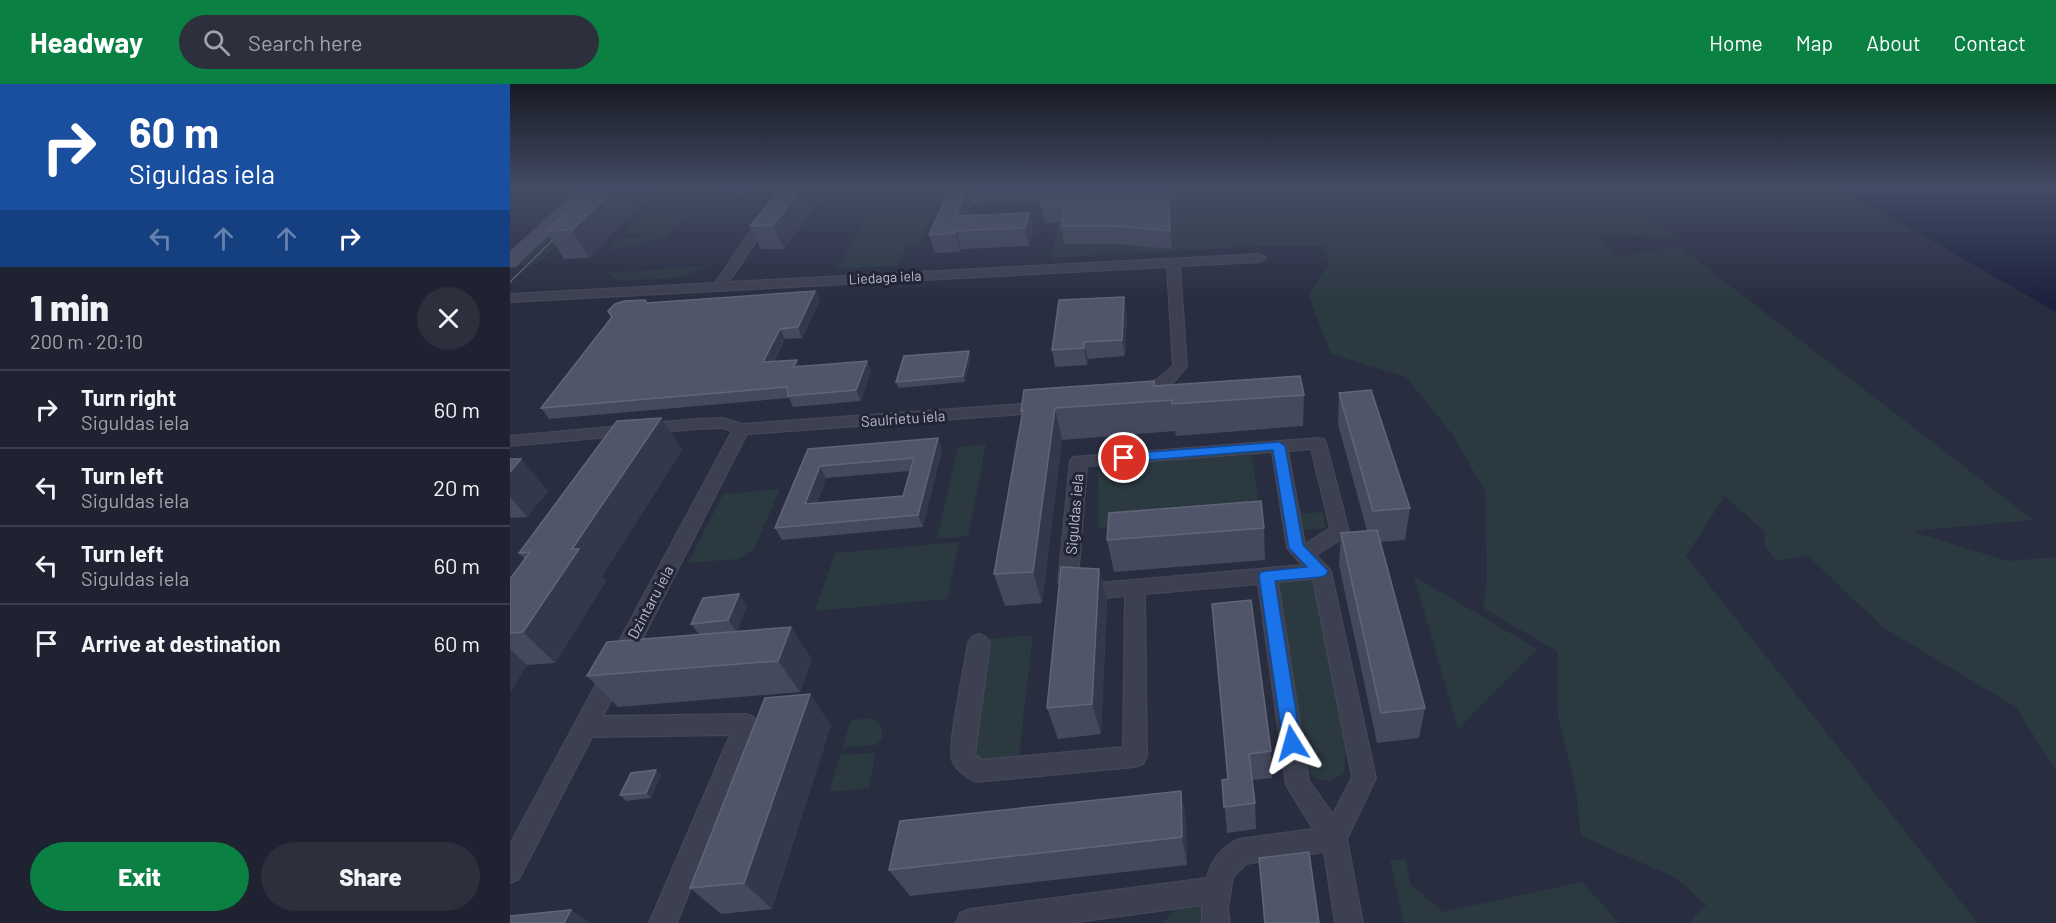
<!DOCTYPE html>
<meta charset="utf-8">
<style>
body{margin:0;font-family:Barlow,sans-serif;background:#2c2f3c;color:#f1f3f6;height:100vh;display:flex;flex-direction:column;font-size:22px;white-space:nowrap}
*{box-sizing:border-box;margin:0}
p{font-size:20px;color:#a1a4ab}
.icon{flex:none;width:33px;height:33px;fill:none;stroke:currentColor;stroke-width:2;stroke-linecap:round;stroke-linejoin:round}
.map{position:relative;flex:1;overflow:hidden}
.panel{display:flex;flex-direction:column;background:#1f2230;width:510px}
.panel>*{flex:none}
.guide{background:#1a4fa0;color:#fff;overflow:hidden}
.pin{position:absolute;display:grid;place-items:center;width:51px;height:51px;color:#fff;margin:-26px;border:3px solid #fff;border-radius:50%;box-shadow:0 2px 6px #0007}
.me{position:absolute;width:66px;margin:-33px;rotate:352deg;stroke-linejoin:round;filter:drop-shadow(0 0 4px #0008)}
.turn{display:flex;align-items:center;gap:21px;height:126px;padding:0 30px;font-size:27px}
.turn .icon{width:78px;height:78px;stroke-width:2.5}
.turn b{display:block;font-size:42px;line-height:51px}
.lanes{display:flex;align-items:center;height:57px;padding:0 30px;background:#0003;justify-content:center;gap:30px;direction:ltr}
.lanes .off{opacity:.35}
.round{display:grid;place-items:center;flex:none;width:63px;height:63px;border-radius:32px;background:#2c2f3c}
.summary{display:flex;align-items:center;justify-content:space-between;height:102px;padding:0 30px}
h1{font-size:36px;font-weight:800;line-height:45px}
.button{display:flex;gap:12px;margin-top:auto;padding:12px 30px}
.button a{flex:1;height:69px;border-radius:36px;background:#0b8043;color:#fff;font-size:24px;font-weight:800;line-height:69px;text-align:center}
.button a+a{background:#2c2f3c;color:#f1f3f6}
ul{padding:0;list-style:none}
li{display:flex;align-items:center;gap:18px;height:78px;padding:0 30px;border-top:2px solid #3c3f4c}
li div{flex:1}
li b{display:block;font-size:22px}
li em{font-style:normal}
header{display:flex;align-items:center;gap:36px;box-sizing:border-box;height:84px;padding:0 30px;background:#0b8043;color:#fff}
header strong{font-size:28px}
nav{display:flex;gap:33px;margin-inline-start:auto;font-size:21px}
.search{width:420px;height:54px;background:#2c2f3c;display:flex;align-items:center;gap:15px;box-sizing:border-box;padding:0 21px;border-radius:33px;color:#a1a4ab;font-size:22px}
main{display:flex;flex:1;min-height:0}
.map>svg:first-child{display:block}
.green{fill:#2b3941}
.water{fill:#1c213d}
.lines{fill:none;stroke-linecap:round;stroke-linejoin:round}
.street-casing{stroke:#474959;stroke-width:2}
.secondary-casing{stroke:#474959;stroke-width:2}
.street{fill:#3d4050;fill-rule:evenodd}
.secondary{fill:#4b4e63;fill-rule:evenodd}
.tram{stroke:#5f6376;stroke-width:1.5}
.wall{fill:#44495d;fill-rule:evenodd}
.shaded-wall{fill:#34384d}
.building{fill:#515569;stroke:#616578;stroke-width:1.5;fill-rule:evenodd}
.route{fill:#1a73e8;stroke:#114b97;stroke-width:1.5}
.labels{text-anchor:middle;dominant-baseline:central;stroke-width:6;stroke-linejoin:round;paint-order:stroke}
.far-street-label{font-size:14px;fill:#babcca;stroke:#222535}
.street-label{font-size:15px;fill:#babcca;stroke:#222535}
</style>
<header>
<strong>Headway</strong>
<div class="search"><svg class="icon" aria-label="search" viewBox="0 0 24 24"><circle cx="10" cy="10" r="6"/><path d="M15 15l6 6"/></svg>Search here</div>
<nav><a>Home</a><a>Map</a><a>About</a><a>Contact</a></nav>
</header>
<main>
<section class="panel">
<div class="guide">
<div class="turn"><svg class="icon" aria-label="right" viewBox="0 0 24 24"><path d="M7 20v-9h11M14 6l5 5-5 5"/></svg><div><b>60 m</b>Siguldas iela</div></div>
<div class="lanes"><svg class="icon off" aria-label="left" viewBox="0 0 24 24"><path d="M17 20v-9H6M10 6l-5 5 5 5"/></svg><svg class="icon off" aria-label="ahead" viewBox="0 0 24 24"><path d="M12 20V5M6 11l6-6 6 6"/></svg><svg class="icon off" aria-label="ahead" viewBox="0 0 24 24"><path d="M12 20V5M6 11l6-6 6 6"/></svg><svg class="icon" aria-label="right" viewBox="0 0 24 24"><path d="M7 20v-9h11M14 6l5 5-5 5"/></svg></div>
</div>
<div class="summary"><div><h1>1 min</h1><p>200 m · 20:10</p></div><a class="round"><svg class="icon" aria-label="close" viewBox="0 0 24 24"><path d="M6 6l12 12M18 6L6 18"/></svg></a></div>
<ul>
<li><svg class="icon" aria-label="right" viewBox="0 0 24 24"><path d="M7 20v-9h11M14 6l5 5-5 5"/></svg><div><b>Turn right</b><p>Siguldas iela</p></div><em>60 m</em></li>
<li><svg class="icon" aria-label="left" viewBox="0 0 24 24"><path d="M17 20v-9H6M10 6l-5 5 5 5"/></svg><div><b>Turn left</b><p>Siguldas iela</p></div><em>20 m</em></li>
<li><svg class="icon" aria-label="left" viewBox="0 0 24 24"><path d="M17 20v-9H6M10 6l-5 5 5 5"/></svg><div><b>Turn left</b><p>Siguldas iela</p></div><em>60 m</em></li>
<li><svg class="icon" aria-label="arrive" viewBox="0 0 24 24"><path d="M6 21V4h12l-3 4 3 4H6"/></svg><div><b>Arrive at destination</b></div><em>60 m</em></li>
</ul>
<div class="button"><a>Exit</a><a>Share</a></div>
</section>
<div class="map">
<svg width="1546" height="839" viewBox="0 0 1546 839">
<rect width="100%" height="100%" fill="#292d40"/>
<!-- green -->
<g class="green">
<path d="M556,102H1099L1166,153L1085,151L1109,172L1169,162L1523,436L1401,447L1497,477L1546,473V687L1506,623L1374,544L1297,471L1267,477L1255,463L1254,447L1215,412L1176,472L1468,839H1179L1196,821L1166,794L1071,752L1066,707L1048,632L1047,567L973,524L977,495L975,407L942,350L896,293L821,270L798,210L819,182L813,162H752L541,174Z"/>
<path d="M145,117L181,124L155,153L97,167L109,154H127L132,149H114Z"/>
<path d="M427,119L409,160L397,161L387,182L327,185L363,122Z"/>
<path d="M45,145H62L27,180L10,181Z"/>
<path d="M198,182L167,194L109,197L98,189Z"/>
<path d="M476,360L458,452L427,455L448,363Z"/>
<path d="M739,371L742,374L751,433L588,445V387L597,381Z"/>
<path d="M270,405L244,465L228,475L178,479L213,410Z"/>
<path d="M813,428L816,444L789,446L786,430Z"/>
<path d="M449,458L437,515L305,527L325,469Z"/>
<path d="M904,492L1027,565L948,645Z"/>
<path d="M782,493L800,496L806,500L836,666L834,689L821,697L809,695L798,688L769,508V500L776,494Z"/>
<path d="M523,551L508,679L479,683L461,668L479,555Z"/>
<path d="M362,634C372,638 372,644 372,655L366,661L332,664L341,636Z"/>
<path d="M362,669L365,671L359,704L319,708L330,671Z"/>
<path d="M896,775L900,800L933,828L1072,798L1109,839H894L880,776Z"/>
<path d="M690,820L696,824L702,839H653L667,823Z"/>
</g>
<!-- water -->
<path class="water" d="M1326,102H1546V229L1534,221Z"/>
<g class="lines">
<defs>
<g id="street">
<path d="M279,102H290L249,153L219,198L750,170L756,174L750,178L670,182L677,282L662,300L626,312L618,307L621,304L646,296L663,282L657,183L0,218V210L205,199L240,148Z"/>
<path d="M532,309L538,311L540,314L538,317L514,330L237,350L93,632L236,630L244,633L247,640L167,839H139L220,651L82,653L9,795L0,799V760L222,347L212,344L186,345L0,362V352L186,335L213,334L232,340L510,320Z"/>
<path d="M808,354L814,355L816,359L839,447L837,452L806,471L821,487L866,694L837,755L853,839H825L814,768L736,780L723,793L718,825L720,839H692V821L561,839H446L450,829L460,825L697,794C700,777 713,762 729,755L803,745L776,701L748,500L635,510L637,672L633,680L625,683L466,698C457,694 446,686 442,676C437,660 455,581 458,559L462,553L469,550L476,553L480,559L465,670L471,676L613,663L615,512C592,514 561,523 548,498L560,377L563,373ZM801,365L820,444L795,460L778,367ZM762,368L777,464L792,481L576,500L568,495L577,382ZM803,495L842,693L823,730L799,697L768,498Z"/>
</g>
<path id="secondary" d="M72,102H89L6,182L0,183V168Z"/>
</defs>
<!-- street casing -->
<use href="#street" class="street-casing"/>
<!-- secondary casing -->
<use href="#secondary" class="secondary-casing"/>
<!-- street -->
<use href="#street" class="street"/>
<!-- secondary -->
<use href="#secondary" class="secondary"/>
<!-- tram -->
<path class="tram" d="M0,198L54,145"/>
</g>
<!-- wall -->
<g class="wall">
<path d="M84,102H147L79,174L54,175L36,147Z"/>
<path d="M273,102H320L274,165H251L240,142Z"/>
<path d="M441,102H659L662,165L607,160H554L551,142V138L535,139L531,122L532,117L463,120L459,132L519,129L523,147L519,162L451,165L450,168L425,169L419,151Z"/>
<path d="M305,207L310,217L292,254L275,255L264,278L290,283L357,277L361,287L351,317L283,323L279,314L39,335L31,324L102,233L137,219Z"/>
<path d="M617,229L615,272L578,275L577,281L545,283L542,266Z"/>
<path d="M461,272L455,298L388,304L386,298Z"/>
<path d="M644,302L794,311L793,342L666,352L665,347L552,356L532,519L495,522L484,490L512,332L511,327Z"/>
<path d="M829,309L900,424L895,456L871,458L915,624L909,654L867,659L829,481L831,449L857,447L828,340Z"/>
<path d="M151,334L172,366L92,492L96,497L45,579L17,581L0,608V495L15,475L9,469Z"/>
<path d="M428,354L432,366L413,443L272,456L265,444L298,365ZM400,387L393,412L307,419L316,394Z"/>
<path d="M0,375L38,407L17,433L0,434Z"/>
<path d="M754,444L755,476L604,488L597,456Z"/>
<path d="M589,485L597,516L591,650L548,655L537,624Z"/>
<path d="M741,516L761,667L762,694L742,696L745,719L746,745L717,749L712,696L718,695Z"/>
<path d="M237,522L227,547L302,575L290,608L108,623L77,592L189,550L181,540Z"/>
<path d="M321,641L262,825L211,830L180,804Z"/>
<path d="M146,686L151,691L141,714L116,717L110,711Z"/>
<path d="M671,707L676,736L677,781L400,812L379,786Z"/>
<path d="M749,774L809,839H754Z"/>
</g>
<!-- shaded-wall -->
<g class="shaded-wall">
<path d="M107,102H147L79,174L62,146Z"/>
<path d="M206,102H241L234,113L213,115Z"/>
<path d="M294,102H320L274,165L263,141Z"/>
<path d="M459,102L463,120L453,147L446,132Z"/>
<path d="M659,102L660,113L662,165L660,147Z"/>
<path d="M519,129L523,147L519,162L515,144Z"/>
<path d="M446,147L451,165L450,168L445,149Z"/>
<path d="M305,207L310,217L292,254L288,243Z"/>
<path d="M614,213L617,229L615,272L612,256Z"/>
<path d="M270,245L275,255L258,289L253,278Z"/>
<path d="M574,258L578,275L577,281L574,264Z"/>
<path d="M459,267L461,272L455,298L453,292Z"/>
<path d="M287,276L292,286L283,283Z"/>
<path d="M357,277L361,287L351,317L346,306Z"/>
<path d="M545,324L552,356L532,519L523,488Z"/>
<path d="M151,334L172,366L92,492L96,497L45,579L13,548L62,465Z"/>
<path d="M428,354L432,366L413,443L408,431Z"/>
<path d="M11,375L38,407L17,433L0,413V388Z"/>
<path d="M310,382L316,394L302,432L295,420Z"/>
<path d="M589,485L597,516L591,650L582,620Z"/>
<path d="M229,510L237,522L227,548L218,536Z"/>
<path d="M281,543L302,575L290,608L268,577Z"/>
<path d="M0,565L17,581L0,608Z"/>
<path d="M300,610L321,641L262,825L234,799Z"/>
<path d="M146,686L151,691L141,714L136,709Z"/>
<path d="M671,707L676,736L677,781L672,753Z"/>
<path d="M61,826L81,839H54Z"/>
</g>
<!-- building -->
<g class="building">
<path d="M84,102H107L62,146L36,147Z"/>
<path d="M273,102H294L263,141L240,142Z"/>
<path d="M441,102H478H459L446,132L519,129L515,144L446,147L445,149L419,151Z"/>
<path d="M535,102H658L660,147L604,142H551L555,121L531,122Z"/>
<path d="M305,207L288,243L270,245L253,278L287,276L283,283L357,277L346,306L278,312L277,303L31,324L102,233L98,227L105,220L114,217L135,216L137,219Z"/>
<path d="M614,213L612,256L574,258V264L542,266L549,216Z"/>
<path d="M459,267L453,292L386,298L394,272Z"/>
<path d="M790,292L794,311L662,320V316L545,324L523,488L484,490L513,326L511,327L514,306L644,297V302Z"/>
<path d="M861,306L900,424L863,427L829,309Z"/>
<path d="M151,334L62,465H69L13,548L0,549V495L20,468L9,469L107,337Z"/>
<path d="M428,354L408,431L265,444L298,365ZM404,374L393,412L295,420L310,382Z"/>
<path d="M0,375H11L0,388Z"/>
<path d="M751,417L754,444L597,456L599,429Z"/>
<path d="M867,446L915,624L871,629L831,449Z"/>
<path d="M551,483L589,485L582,620L537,624Z"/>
<path d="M229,510L218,536L181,540L193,514Z"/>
<path d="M741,516L761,667L739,670L745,719L714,723L712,696L718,695L702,520Z"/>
<path d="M281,543L268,577L77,592L97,558Z"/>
<path d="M300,610L234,799L180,804L255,614Z"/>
<path d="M146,686L136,709L110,711L121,689Z"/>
<path d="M671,707L672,753L379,786L390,737Z"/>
<path d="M799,768L809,839H755L749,774Z"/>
<path d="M61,826L54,839H0V832Z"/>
</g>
<!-- sky -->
<linearGradient id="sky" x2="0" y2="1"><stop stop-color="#171923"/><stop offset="0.47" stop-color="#434c64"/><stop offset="1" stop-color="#434c64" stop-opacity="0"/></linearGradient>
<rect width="1546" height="219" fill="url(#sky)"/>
<!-- route -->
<path class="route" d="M769,358L775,362L793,461L818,487L816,491L811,493L765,497L791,659L788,665L782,667L776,665L773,659L749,492L751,488L757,487L797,483L779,464L763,366L614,378L608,374L614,370Z"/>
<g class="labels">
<!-- far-street labels -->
<g class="far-street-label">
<text transform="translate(375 193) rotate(-3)">Liedaga iela</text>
</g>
<!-- street labels -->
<g class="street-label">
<text transform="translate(393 334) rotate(-4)">Saulrietu iela</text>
<text transform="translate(564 430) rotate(-85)">Siguldas iela</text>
<text transform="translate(140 518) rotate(-62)">Dzintaru iela</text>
</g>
</g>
</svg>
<div class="pin" style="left:614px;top:374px;background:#d93025"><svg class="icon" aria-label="arrive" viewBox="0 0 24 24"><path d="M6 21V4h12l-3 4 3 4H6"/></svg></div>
<svg class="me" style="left:782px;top:659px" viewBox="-20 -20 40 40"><path d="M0-17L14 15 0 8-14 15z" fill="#1a73e8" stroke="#fff" stroke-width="4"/></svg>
</div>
</main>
